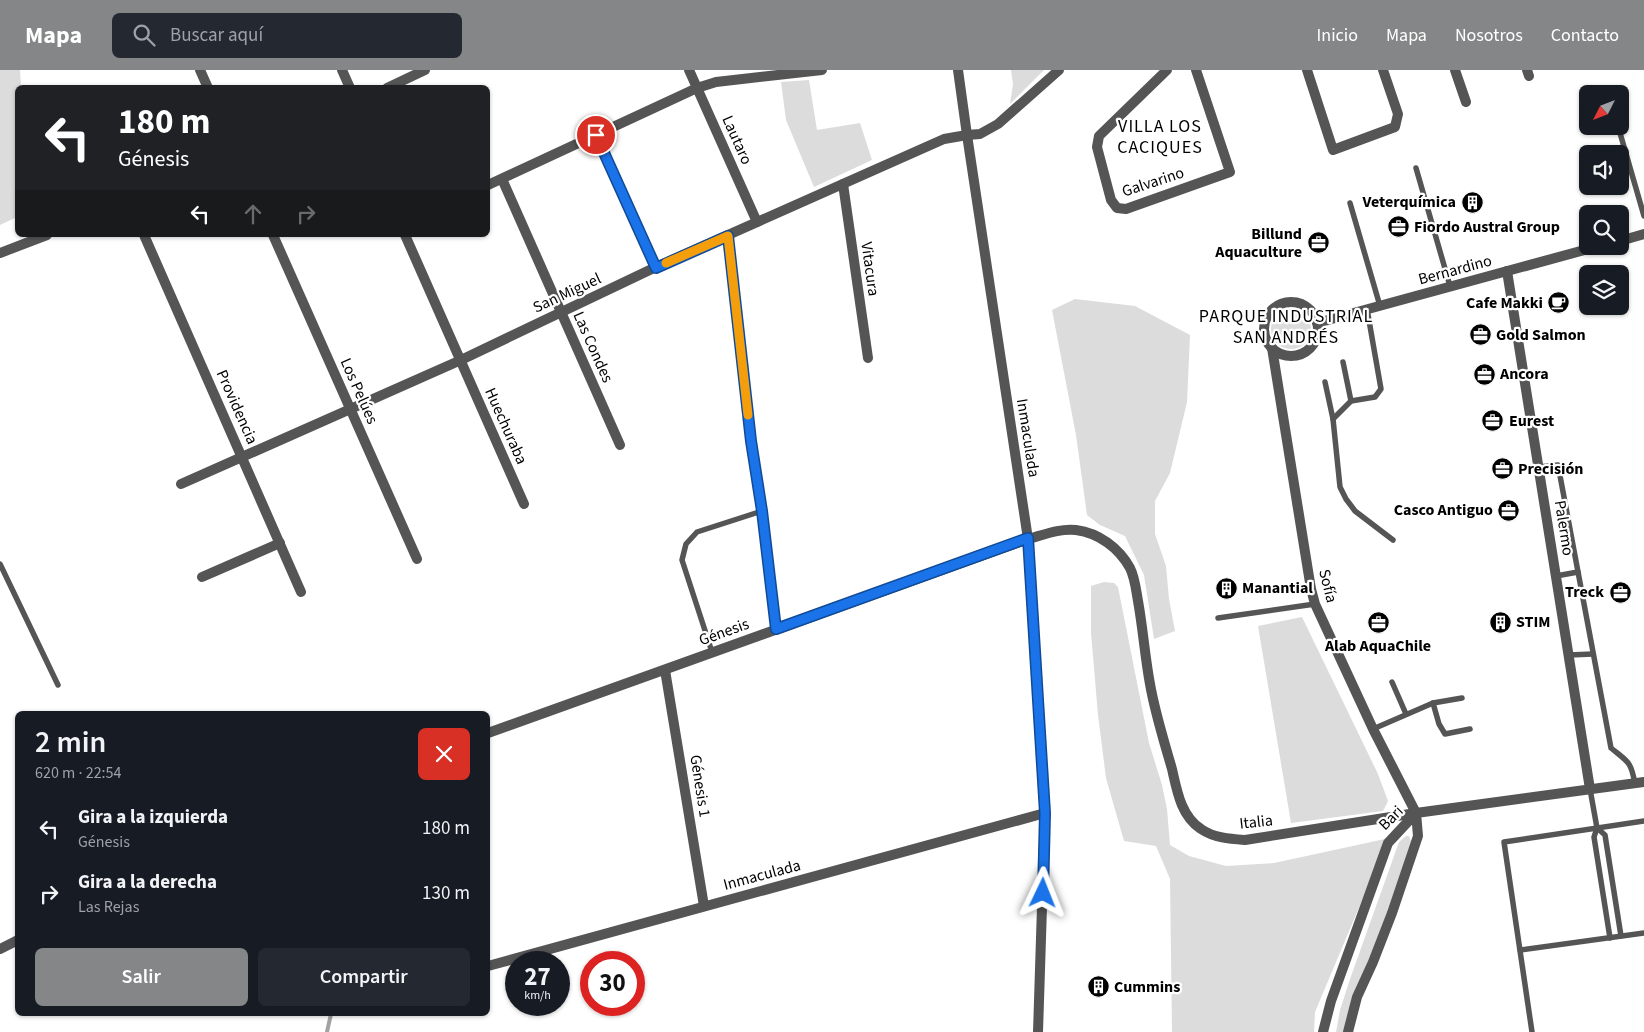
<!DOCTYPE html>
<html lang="es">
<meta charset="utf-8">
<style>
body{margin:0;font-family:"Source Sans 3",sans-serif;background:#242831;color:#f1f3f6;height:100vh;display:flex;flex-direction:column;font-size:19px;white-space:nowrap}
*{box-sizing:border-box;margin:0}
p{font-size:16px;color:#9ea1a6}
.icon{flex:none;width:28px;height:28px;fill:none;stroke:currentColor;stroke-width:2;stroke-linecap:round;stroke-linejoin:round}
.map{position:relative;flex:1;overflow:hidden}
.side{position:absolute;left:15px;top:641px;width:475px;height:305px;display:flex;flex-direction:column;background:#171b24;border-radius:8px;box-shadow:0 1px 4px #0004}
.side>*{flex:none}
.guide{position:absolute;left:15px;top:15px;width:475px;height:152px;border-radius:8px;box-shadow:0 1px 4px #0004;background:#202124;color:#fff;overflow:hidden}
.needle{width:32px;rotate:228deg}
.buttons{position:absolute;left:1579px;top:15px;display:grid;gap:10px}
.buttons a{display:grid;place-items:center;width:50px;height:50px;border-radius:8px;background:#171b24;box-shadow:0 1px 4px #0004;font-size:25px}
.speed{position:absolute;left:505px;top:881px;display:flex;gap:10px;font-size:25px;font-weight:700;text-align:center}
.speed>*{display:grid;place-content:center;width:65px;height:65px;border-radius:50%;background:#171b24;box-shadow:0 1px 4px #0004;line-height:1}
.speed small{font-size:12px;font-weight:400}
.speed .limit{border:8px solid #d22;background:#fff;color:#111}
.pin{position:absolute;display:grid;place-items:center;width:42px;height:42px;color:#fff;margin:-21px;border:2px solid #fff;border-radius:50%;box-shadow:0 1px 5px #0007}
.me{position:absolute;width:55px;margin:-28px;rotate:2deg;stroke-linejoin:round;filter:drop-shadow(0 0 4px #0008)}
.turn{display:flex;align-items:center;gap:18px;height:105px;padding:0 20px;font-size:22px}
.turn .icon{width:65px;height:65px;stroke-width:2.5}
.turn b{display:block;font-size:35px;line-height:42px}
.lanes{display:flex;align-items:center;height:48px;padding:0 20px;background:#0003;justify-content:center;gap:25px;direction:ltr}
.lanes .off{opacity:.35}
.round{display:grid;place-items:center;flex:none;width:52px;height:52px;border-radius:8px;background:#242831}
.overview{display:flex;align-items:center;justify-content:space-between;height:85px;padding:0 20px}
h1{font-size:30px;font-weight:600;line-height:38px}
.button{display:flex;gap:10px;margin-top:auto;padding:10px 20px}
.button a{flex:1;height:58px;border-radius:8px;background:#858687;color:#fff;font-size:20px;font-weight:600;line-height:58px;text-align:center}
.button a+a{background:#242831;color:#f1f3f6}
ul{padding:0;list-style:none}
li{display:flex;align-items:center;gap:15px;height:65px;padding:0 20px}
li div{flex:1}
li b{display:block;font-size:19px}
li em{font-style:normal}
header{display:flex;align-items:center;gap:30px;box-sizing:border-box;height:70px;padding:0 25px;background:#858687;color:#fff}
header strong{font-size:24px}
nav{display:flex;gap:28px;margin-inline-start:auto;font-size:18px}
.search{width:350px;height:45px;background:#242831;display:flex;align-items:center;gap:12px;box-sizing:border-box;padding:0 18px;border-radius:8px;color:#9ea1a6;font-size:19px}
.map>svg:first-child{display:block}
.green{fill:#dcdcdc}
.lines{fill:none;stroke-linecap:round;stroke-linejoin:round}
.stream{stroke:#a3a3a3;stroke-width:4}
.service{stroke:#555;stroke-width:5.5}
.minor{stroke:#555;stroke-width:10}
.tertiary{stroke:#555;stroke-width:10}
.route-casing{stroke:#114b97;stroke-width:12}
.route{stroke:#1a73e8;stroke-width:9}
.slow{stroke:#f59e0b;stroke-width:9}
.labels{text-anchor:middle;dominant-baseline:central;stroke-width:4.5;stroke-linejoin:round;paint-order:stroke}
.street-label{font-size:16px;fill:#000;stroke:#fff}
.poi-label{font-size:16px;font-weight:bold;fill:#000;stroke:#fff;text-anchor:start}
.neighbourhood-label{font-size:18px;letter-spacing:1px;fill:#000;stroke:#fff}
</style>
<header>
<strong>Mapa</strong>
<div class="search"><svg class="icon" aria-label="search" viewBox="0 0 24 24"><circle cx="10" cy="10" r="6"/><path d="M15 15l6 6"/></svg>Buscar aquí</div>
<nav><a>Inicio</a><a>Mapa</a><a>Nosotros</a><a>Contacto</a></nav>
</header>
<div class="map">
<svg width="1644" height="962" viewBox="0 0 1644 962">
<rect width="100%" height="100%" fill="#fff"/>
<!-- green -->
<g class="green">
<path d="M0,0H20L21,17L18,18L17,147L0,155Z"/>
<path d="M1011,0H1044L1010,34L1013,14Z"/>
<path d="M809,10L817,60L860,53L872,90L814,117L786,50L781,12Z"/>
<path d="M1075,229L1135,236L1190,265L1187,332L1170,403L1155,431V464L1166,496L1169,529L1175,561L1154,569L1144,505L1125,466L1100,455L1087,445L1076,365L1052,240Z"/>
<circle cx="1291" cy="259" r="20"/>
<path d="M1104,512L1114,513L1118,517L1149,673L1162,715L1167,739L1170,775L1189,786L1226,796L1274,793L1385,769L1371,809L1315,942L1314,962H1172L1170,809L1156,776L1124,771L1106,708L1098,645L1091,563V516Z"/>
<path d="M1302,547L1378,704L1388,731L1383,741L1291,753L1258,556Z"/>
<path d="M1406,766H1409L1411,771L1349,962H1336L1340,940L1350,909L1399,772Z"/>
</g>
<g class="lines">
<!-- stream -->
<path class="stream" d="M327,962L331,944"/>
<!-- service -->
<g class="service">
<path d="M1618,56L1644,146"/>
<path d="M1416,98L1450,216"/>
<path d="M1350,133L1380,236"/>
<path d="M1343,292L1351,331"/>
<path d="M1325,312L1333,349L1340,417L1346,429L1355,441L1393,470"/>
<path d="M1333,349L1351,331L1375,327L1381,319L1367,239"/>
<path d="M1539,397L1558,395L1611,678C1628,692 1631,691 1635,714"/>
<path d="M0,494L58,615"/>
<path d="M1556,506L1578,502"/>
<path d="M1218,548L1315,534"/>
<path d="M712,582L682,490L686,474L697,462L762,441"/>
<path d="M1569,585L1593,584"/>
<path d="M1392,612L1406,644"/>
<path d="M1433,633L1439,654L1445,664L1470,659"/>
<path d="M1373,659L1433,633L1462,628"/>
<path d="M1590,719L1597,758L1594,767L1610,868"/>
<path d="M1597,758L1605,765L1621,866"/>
<path d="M1520,880L1644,863"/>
<path d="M1532,962L1504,772L1644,751"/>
</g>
<!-- minor -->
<g class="minor">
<path d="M200,0L208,18"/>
<path d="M342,0L350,18"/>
<path d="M689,0L757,152"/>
<path d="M1167,0L1099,66L1097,77L1111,130L1117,138L1126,139L1230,102L1196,0"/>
<path d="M1307,0L1333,80L1395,57L1398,44L1383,0"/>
<path d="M1455,0L1466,32"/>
<path d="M1527,0L1529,6"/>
<path d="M596,65L656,197"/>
<path d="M502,109L620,375"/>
<path d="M843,114L868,288"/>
<path d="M488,115L697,18L716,12L822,0"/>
<path d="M144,165L301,522"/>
<path d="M273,165L417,489"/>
<path d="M405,165L524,434"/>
<path d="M728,166L751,371L762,441L776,559"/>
<path d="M1507,201L1590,719"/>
<path d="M181,414L461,290L656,197L944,69L967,65L1028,469L1045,743L1038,962"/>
<path d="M202,507L280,473"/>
<path d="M665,600L704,836"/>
<path d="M488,663L1028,469C1043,465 1060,458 1076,460C1099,463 1119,478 1130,498C1135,508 1136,520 1138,531C1143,559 1145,587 1150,614C1155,643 1164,671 1172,699C1177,721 1181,746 1201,759C1214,768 1230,769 1245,770L1416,743L1644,712"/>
<path d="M0,879L18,870"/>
<path d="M488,896L1045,743"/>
</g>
<!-- tertiary -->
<g class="tertiary">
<path d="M958,0L967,65L980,64L998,54L1059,0"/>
<path d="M387,18L425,0"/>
<path d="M1620,171L1644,164"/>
<path d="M0,183L47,165"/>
<circle cx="1291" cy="259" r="27"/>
<path d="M1317,253L1599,176"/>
<path d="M1272,278L1311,519L1315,534L1373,659L1416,743L1418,766L1392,843L1373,892L1357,927L1348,962"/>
<path d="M1323,962L1331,931L1388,773L1416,743"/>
</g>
</g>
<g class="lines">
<defs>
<path id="route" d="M596,65L656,198L728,166L751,371L762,441L776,559L1028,468L1045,743L1043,823"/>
</defs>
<!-- route casing -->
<use href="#route" class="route-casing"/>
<!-- route -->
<use href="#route" class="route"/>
<!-- slow -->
<path class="slow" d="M666,193L728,166L748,345"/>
</g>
<!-- icons -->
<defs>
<symbol id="building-disc" viewBox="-11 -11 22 22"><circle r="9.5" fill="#000" stroke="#fff"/><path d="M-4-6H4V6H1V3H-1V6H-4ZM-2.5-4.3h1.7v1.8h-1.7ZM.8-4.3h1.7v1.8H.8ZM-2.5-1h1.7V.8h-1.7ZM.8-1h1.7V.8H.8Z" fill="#fff"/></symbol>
<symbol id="office-disc" viewBox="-11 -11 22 22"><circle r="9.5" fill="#000" stroke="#fff"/><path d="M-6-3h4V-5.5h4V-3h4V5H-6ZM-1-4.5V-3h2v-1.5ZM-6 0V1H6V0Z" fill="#fff"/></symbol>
<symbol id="cafe-disc" viewBox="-11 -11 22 22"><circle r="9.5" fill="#000" stroke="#fff"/><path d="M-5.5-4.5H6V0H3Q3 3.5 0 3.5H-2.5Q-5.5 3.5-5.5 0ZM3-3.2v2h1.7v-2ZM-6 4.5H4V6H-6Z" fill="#fff"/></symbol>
</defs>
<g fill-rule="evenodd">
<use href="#building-disc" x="1460" y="120" width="25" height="25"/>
<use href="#office-disc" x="1386" y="144" width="25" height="25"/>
<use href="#office-disc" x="1306" y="160" width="25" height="25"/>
<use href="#cafe-disc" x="1546" y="220" width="25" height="25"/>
<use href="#office-disc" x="1468" y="252" width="25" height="25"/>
<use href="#office-disc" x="1472" y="292" width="25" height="25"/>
<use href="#office-disc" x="1480" y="338" width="25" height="25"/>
<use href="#office-disc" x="1490" y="386" width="25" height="25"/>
<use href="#office-disc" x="1496" y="428" width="25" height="25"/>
<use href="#building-disc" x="1214" y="506" width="25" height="25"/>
<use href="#office-disc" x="1608" y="510" width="25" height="25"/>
<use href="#office-disc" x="1366" y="540" width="25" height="25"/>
<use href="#building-disc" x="1488" y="540" width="25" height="25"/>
<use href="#building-disc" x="1086" y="904" width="25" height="25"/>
</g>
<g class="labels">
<!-- street labels -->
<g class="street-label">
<text transform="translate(737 70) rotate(66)">Lautaro</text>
<text transform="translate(1153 112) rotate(-18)">Galvarino</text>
<text transform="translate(870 199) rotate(82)">Vitacura</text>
<text transform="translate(1455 200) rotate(-15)">Bernardino</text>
<text transform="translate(567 223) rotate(-25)">San Miguel</text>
<text transform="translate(593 277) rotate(66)">Las Condes</text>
<text transform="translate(359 321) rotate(66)">Los Pelúes</text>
<text transform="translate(237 337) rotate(66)">Providencia</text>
<text transform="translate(506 356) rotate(66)">Huechuraba</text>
<text transform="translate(1028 368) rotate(81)">Inmaculada</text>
<text transform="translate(1564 458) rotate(81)">Palermo</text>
<text transform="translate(1328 516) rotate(76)">Sofía</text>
<text transform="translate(724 562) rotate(-20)">Génesis</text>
<text transform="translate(700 716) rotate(81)">Génesis 1</text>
<text transform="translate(1391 748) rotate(-45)">Bari</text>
<text transform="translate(1256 752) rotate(-6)">Italia</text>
<text transform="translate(762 805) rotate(-15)">Inmaculada</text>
</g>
<!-- poi labels -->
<g class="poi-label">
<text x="1456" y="132" text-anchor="end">Veterquímica</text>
<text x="1414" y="157">Fiordo Austral Group</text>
<text x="1302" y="164" text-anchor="end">Billund<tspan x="1302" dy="18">Aquaculture</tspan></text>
<text x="1543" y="233" text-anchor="end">Cafe Makki</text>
<text x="1496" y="265">Gold Salmon</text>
<text x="1500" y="304">Ancora</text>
<text x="1509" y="351">Eurest</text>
<text x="1518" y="399">Precisión</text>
<text x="1493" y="440" text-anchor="end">Casco Antiguo</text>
<text x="1242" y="518">Manantial</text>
<text x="1604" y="522" text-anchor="end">Treck</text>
<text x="1516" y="552">STIM</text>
<text x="1378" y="576" text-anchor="middle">Alab AquaChile</text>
<text x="1114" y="917">Cummins</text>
</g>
<!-- neighbourhood labels -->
<g class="neighbourhood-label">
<text x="1160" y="56">VILLA LOS<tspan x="1160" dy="21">CACIQUES</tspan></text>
<text x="1286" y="246">PARQUE INDUSTRIAL<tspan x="1286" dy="21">SAN ANDRÉS</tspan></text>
</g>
</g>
</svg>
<div class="buttons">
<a><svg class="needle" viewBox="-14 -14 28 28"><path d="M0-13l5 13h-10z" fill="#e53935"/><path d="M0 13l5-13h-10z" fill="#9ea1a6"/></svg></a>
<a><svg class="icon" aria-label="sound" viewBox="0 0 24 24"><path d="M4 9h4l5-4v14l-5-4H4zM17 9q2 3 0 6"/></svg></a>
<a><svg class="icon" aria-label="search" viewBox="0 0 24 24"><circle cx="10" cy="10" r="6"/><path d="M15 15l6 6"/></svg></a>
<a><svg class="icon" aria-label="layers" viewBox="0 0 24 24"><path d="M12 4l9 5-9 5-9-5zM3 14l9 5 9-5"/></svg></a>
</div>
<div class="speed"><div>27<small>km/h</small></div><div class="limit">30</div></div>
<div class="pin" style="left:596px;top:65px;background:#d93025"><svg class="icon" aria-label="arrive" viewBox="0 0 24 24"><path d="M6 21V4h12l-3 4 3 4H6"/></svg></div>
<svg class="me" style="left:1043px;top:823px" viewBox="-20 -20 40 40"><path d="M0-17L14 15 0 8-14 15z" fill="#1a73e8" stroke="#fff" stroke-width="4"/></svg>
<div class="guide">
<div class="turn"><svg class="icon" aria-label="left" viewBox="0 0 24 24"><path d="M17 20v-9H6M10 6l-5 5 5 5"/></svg><div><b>180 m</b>Génesis</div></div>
<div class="lanes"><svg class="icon" aria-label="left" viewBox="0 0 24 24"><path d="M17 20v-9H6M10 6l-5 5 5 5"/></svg><svg class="icon off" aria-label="ahead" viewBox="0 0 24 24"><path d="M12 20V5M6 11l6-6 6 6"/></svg><svg class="icon off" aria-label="right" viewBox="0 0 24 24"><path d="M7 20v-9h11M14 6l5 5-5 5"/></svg></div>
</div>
<section class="side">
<div class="overview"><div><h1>2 min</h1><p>620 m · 22:54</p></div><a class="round" style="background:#d93025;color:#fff"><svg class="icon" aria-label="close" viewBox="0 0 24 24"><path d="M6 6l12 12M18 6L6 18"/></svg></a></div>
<ul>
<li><svg class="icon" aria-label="left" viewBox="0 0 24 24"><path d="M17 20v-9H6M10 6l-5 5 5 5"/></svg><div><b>Gira a la izquierda</b><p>Génesis</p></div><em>180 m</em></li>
<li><svg class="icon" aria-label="right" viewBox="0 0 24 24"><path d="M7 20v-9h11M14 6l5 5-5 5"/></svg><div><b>Gira a la derecha</b><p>Las Rejas</p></div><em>130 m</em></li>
</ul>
<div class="button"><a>Salir</a><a>Compartir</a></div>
</section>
</div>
